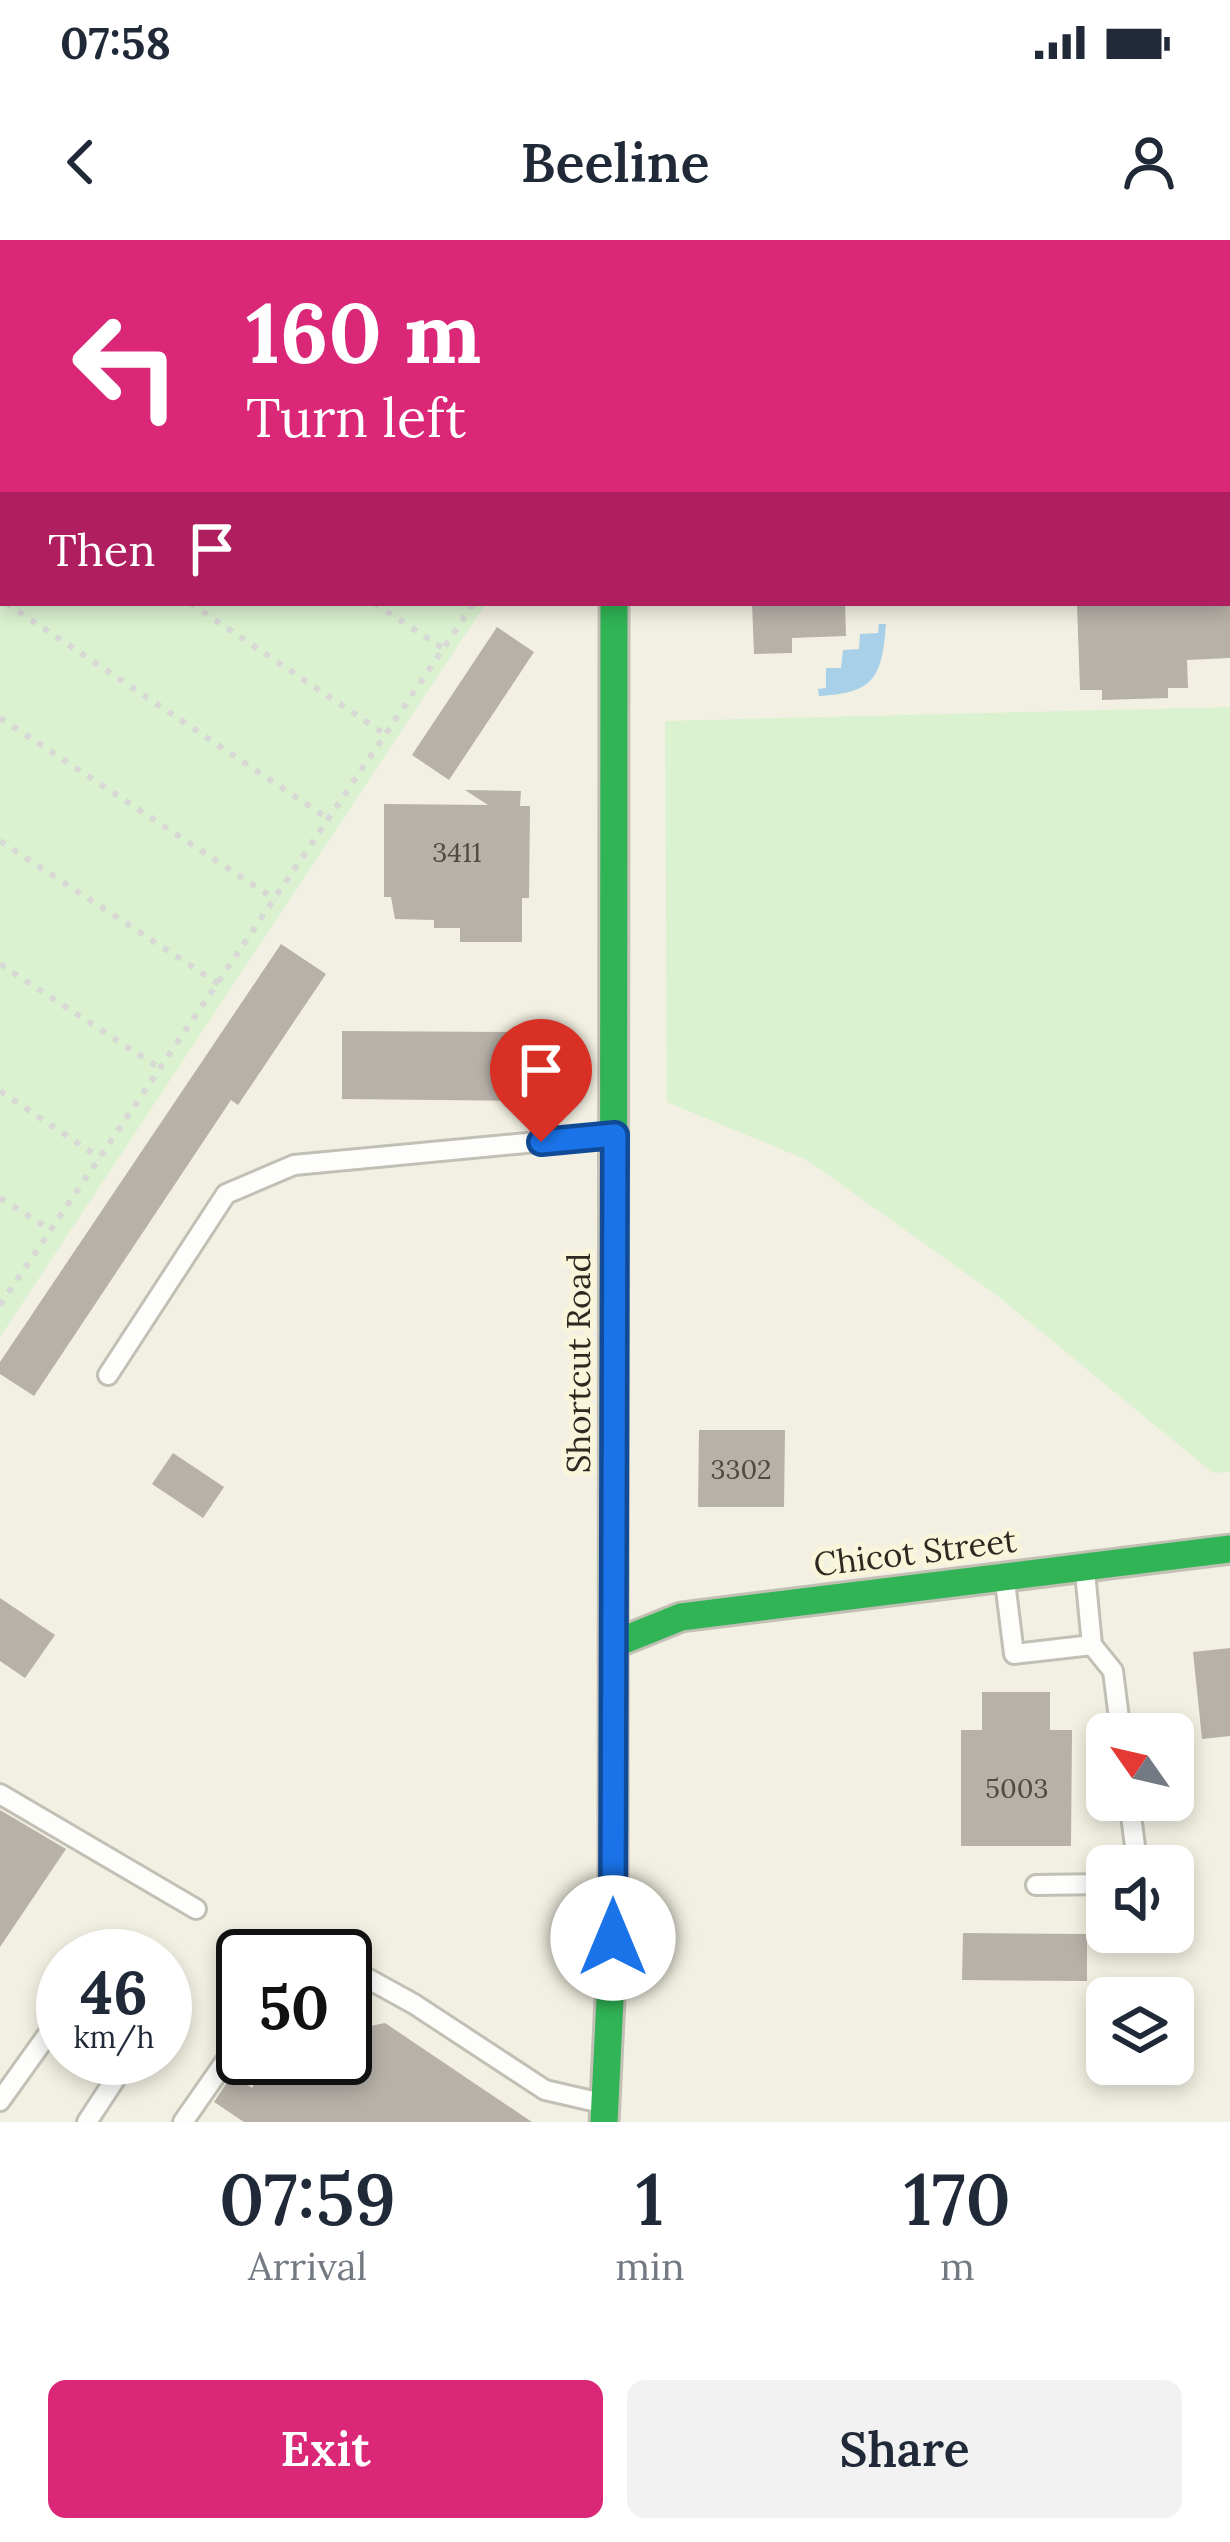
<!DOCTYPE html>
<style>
body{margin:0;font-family:Lora,serif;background:#f2f2f3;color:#1f2937;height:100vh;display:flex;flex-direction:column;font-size:45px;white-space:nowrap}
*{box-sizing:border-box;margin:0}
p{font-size:39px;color:#747a83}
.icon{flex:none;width:66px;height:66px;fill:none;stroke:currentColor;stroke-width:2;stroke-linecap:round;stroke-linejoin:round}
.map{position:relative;height:1882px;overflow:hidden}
.sheet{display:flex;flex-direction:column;background:#fff;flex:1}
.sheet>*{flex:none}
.banner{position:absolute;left:0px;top:0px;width:1230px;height:366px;box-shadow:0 6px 18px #0003;background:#db2777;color:#fff;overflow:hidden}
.needle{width:78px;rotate:304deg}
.controls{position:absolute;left:1086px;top:1473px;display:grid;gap:24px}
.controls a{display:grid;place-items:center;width:108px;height:108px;border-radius:18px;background:#fff;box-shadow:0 6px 18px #0003;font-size:60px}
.speed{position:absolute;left:36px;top:1689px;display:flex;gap:24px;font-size:60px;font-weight:700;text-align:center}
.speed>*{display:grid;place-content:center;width:156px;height:156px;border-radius:50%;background:#fff;box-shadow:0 6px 18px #0003;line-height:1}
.speed small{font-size:30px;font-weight:400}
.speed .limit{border:6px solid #111;border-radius:18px;background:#fff;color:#111}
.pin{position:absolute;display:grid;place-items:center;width:102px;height:102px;color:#fff;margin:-123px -51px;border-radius:50% 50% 50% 0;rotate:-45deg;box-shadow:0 0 12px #0007}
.pin .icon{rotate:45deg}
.me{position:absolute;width:132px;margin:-66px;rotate:0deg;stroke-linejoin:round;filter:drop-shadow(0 0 9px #0008)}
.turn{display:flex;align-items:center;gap:42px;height:252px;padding:0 48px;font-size:54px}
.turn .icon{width:156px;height:156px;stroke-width:2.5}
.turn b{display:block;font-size:84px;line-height:102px}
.then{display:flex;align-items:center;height:114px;padding:0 48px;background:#0003;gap:24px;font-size:45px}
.eta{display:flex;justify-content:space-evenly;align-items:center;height:204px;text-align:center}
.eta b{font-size:72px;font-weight:600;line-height:84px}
.cta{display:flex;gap:24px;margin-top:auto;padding:24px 48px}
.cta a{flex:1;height:138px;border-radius:18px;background:#db2777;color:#fff;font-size:48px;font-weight:600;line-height:138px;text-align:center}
.cta a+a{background:#f2f2f3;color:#1f2937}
.status{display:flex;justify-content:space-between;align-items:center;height:84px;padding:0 60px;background:#fff;direction:ltr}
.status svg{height:33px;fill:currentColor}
header{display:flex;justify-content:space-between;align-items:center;height:156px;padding:0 48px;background:#fff;font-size:54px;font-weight:600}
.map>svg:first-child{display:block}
.green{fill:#daf2d0}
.water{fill:#a8d0e9}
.building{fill:#b7b1a9}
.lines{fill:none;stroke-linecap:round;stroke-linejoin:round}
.lane-casing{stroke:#c2c0b5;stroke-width:24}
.fast-casing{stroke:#c2c0b5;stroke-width:33}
.slow-casing{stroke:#c2c0b5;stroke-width:33}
.path{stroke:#d8d8d4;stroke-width:6;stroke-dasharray:6 9;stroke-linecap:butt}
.lane{stroke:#fdfdfb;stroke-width:18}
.fast{stroke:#30b455;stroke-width:27}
.slow{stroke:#ff9f0a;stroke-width:27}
.route-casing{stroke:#114b97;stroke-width:30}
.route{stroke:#1a73e8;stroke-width:21}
.labels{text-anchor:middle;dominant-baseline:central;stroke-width:10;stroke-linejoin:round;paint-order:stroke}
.number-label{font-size:27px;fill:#4e4b42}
.street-label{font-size:33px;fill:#2b2920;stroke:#f9f5db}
</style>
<div class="status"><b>07:58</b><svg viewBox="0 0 49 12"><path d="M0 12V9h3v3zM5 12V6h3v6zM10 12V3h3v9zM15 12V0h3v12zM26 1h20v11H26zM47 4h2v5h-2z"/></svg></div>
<header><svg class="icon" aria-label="back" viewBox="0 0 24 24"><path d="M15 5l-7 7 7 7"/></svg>Beeline<svg class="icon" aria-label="person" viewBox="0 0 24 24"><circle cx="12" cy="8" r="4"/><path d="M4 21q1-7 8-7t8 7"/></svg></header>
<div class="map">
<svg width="1230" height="1882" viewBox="0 0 1230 1882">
<rect width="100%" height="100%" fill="#f2f0e2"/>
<!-- green -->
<g class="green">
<path d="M0,0L536,3H3V363H486L0,1097Z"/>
<path d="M1230,467V1232L1213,1233L999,1057L807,920L667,862L665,481Z"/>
</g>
<!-- water -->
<path class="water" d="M879,384H886C882,437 875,453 819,456L818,449L826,448V428H841L843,410L859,409L860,394L878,393Z"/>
<!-- building -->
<g class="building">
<path d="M752,363H845L846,396L792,398V413L754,414Z"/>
<path d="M1098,363H1230V418L1187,420L1188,448H1168V458L1102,460V450H1080L1077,365Z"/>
<path d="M497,387L534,412L449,540L412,515Z"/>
<path d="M465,550L521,551L520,566H530L529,658H522V702H460V688H434V680L395,679L391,657H384V564L488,565Z"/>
<path d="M281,704L326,734L238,865L231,860L34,1156L0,1134V1122Z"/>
<path d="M342,791L522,792V861L342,859Z"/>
<path d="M699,1190H785L784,1267H698Z"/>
<path d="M173,1213L224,1247L203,1278L152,1244Z"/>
<path d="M0,1358L55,1395L25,1438L0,1421Z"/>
<path d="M1230,1408V1496L1202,1499L1193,1412Z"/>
<path d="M982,1452H1050V1490H1072L1071,1606H961V1490H982Z"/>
<path d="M0,1570L66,1609L0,1707Z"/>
<path d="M963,1693L1087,1694V1741L962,1740Z"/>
<path d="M385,1783L532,1882H244L214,1862L232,1835L252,1848L272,1818H345V1791Z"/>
</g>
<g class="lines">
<defs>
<g id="lane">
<path d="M108,1135L226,954L294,925L610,895"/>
<path d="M1005,1342L1014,1414L1092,1405L1085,1332"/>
<path d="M1092,1405L1113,1431L1121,1494"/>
<path d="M0,1554L196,1669"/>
<path d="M1129,1560L1136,1614L1133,1626"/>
<path d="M1036,1645L1107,1644"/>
<path d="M302,1716L309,1707L326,1716"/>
<path d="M345,1726L414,1764L545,1850L597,1862"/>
<path d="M0,1861L63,1773"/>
<path d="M87,1882L129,1818"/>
<path d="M183,1882L243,1796"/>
</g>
<g id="fast">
<path d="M614,1404L681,1377L1230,1309"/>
<path d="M604,1882L613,1698L614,363"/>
</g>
<path id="slow" d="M616,0V3"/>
</defs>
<!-- lane casing -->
<use href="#lane" class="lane-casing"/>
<!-- fast casing -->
<use href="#fast" class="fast-casing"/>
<!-- slow casing -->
<use href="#slow" class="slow-casing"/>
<!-- path -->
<g class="path">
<path d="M505,0L506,3"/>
<path d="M0,115L3,117"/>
<path d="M0,235L3,237"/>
<path d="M6,363L330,580"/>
<path d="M190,363L386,495"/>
<path d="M374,363L444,409"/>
<path d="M0,478L276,660"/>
<path d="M0,601L219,744"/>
<path d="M0,724L161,829"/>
<path d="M0,851L100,918"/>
<path d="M0,958L51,990"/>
<path d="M0,1065L474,363"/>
</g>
<!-- lane -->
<use href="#lane" class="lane"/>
<!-- fast -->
<use href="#fast" class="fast"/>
<!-- slow -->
<use href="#slow" class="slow"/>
</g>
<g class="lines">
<defs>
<path id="route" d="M541,902L615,895L613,1698"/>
</defs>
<!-- route casing -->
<use href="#route" class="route-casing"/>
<!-- route -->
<use href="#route" class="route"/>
</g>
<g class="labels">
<!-- number labels -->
<g class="number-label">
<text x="457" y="612">3411</text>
<text x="741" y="1229">3302</text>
<text x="1017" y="1548">5003</text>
</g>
<!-- street labels -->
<g class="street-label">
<text transform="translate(578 1123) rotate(-90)">Shortcut Road</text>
<text transform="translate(915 1312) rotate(-7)">Chicot Street</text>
</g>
</g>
</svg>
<div class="controls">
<a><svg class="needle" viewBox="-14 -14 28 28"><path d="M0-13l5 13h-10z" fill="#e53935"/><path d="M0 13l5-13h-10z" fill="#747a83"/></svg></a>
<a><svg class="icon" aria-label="sound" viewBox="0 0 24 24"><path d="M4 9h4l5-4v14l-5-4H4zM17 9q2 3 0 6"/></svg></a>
<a><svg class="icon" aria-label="layers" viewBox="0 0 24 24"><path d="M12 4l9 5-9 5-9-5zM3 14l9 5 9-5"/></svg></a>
</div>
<div class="speed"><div>46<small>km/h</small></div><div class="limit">50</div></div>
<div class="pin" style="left:541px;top:902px;background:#d93025"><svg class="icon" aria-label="arrive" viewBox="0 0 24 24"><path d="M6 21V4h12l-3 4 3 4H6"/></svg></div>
<svg class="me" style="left:613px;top:1698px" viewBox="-20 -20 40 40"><circle r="19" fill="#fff"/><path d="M0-13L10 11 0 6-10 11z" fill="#1a73e8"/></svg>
<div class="banner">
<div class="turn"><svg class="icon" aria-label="left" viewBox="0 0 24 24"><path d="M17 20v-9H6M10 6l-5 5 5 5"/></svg><div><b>160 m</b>Turn left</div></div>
<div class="then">Then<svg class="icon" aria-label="arrive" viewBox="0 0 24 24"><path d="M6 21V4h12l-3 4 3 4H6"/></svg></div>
</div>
</div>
<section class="sheet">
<div class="eta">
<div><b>07:59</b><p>Arrival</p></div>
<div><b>1</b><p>min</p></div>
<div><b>170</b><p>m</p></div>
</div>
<div class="cta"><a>Exit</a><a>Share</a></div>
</section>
